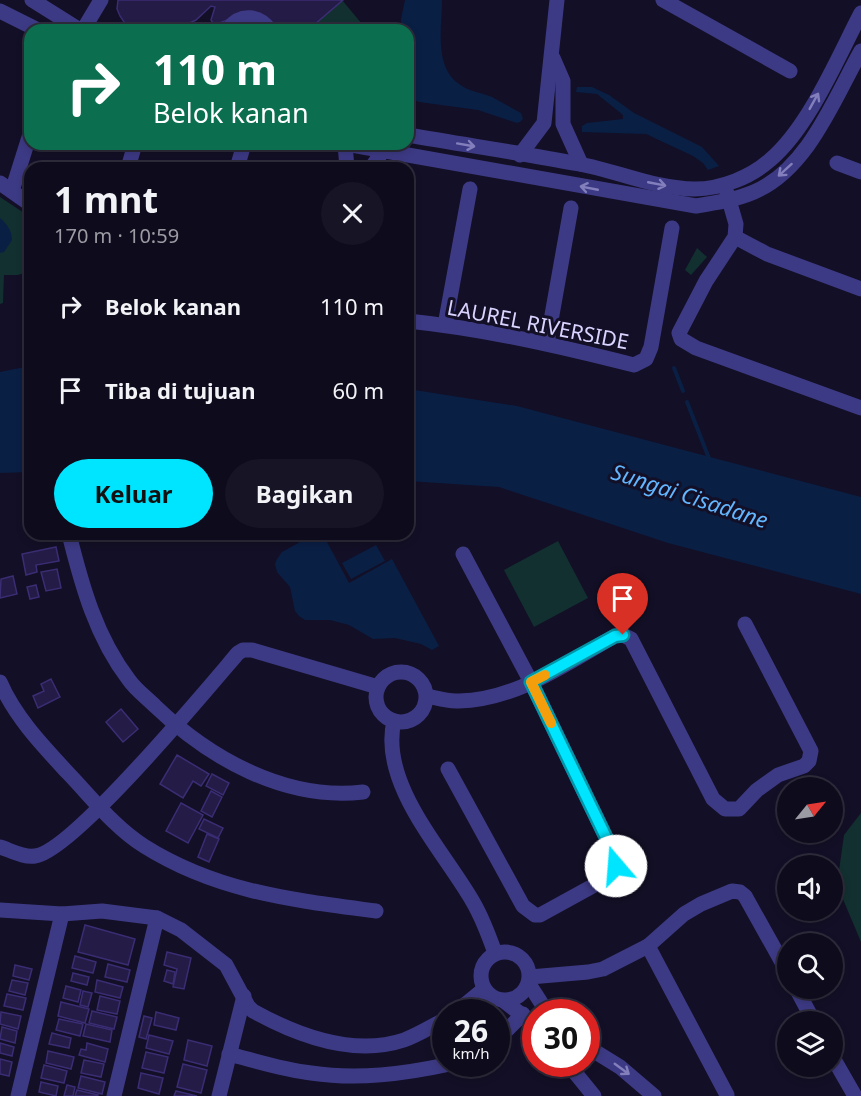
<!DOCTYPE html>
<html lang="id">
<meta charset="utf-8">
<style>
body{margin:0;font-family:"Noto Sans",sans-serif;background:#171425;color:#f1f3f6;height:100vh;display:flex;flex-direction:column;font-size:22px;white-space:nowrap}
*{box-sizing:border-box;margin:0}
p{font-size:20px;color:#9b9ba3}
.icon{flex:none;width:33px;height:33px;fill:none;stroke:currentColor;stroke-width:2;stroke-linecap:round;stroke-linejoin:round}
.map{position:relative;flex:1;overflow:hidden}
.panel{position:absolute;left:24px;top:162px;width:390px;height:378px;display:flex;flex-direction:column;background:#0e0b1c;border-radius:18px;box-shadow:0 3px 9px #0003,0 0 0 2px #2e2b3b}
.panel>*{flex:none}
.hud{position:absolute;left:24px;top:24px;width:390px;height:126px;border-radius:18px;box-shadow:0 3px 9px #0003,0 0 0 2px #2e2b3b;background:#0b6e4f;color:#fff;overflow:hidden}
.needle{width:39px;rotate:60deg}
.tools{position:absolute;left:777px;top:777px;display:grid;gap:12px}
.tools a{display:grid;place-items:center;width:66px;height:66px;border-radius:50%;background:#0e0b1c;box-shadow:0 3px 9px #0003,0 0 0 2px #2e2b3b;font-size:30px}
.speed{position:absolute;left:432px;top:999px;display:flex;gap:12px;font-size:30px;font-weight:700;text-align:center}
.speed>*{display:grid;place-content:center;width:78px;height:78px;border-radius:50%;background:#0e0b1c;box-shadow:0 3px 9px #0003,0 0 0 2px #2e2b3b;line-height:1}
.speed small{font-size:15px;font-weight:400}
.speed .limit{border:9px solid #d22;background:#fff;color:#111}
.pin{position:absolute;display:grid;place-items:center;width:51px;height:51px;color:#fff;margin:-62px -26px;border-radius:50% 50% 50% 0;rotate:-45deg;box-shadow:0 0 6px #0007}
.pin .icon{rotate:45deg}
.me{position:absolute;width:66px;margin:-33px;rotate:342deg;stroke-linejoin:round;filter:drop-shadow(0 0 4px #0008)}
.turn{display:flex;align-items:center;gap:21px;height:126px;padding:0 30px;font-size:27px}
.turn .icon{width:78px;height:78px;stroke-width:2.5}
.turn b{display:block;font-size:42px;line-height:51px}
.round{display:grid;place-items:center;flex:none;width:63px;height:63px;border-radius:32px;background:#171425}
.summary{display:flex;align-items:center;justify-content:space-between;height:102px;padding:0 30px}
h1{font-size:36px;font-weight:700;line-height:45px}
.button{display:flex;gap:12px;margin-top:auto;padding:12px 30px}
.button a{flex:1;height:69px;border-radius:36px;background:#00e5ff;color:#111;font-size:24px;font-weight:700;line-height:69px;text-align:center}
.button a+a{background:#171425;color:#f1f3f6}
ul{padding:0;list-style:none}
li{display:flex;align-items:center;gap:18px;height:84px;padding:0 30px}
li div{flex:1}
li b{display:block;font-size:22px}
li em{font-style:normal}
.map>svg:first-child{display:block}
.green{fill:#12302f}
.water{fill:#0a1f44}
.lines{fill:none;stroke-linecap:round;stroke-linejoin:round}
.stream{stroke:#0a1f44;stroke-width:4}
.building{fill:#241b47;stroke:#3b2d73;stroke-width:1.5}
.minor{stroke:#3d3a85;stroke-width:15}
.oneway{stroke:#837fbc}
.route-casing{stroke:#0095a6;stroke-width:15}
.route{stroke:#00e5ff;stroke-width:10}
.slow{stroke:#f59e0b;stroke-width:10}
.labels{text-anchor:middle;dominant-baseline:central;stroke-width:6;stroke-linejoin:round;paint-order:stroke}
.street-label{font-size:21px;fill:#d9d4ff;stroke:#130f26}
.water-label{font-size:22px;font-style:italic;fill:#62b6ff;stroke:#130f26}
</style>
<div class="map">
<svg width="861" height="1096" viewBox="0 0 861 1096">
<rect width="100%" height="100%" fill="#130f26"/>
<!-- green -->
<g class="green">
<path d="M342,0L367,30H308Z"/>
<path d="M0,197L30,217V271L18,275H4L3,303L0,304Z"/>
<path d="M697,248L707,257L691,275L685,270Z"/>
<path d="M558,541L588,598L534,627L504,570Z"/>
<path d="M861,813V942L837,885L844,835Z"/>
</g>
<!-- water -->
<g class="water">
<path d="M405,0H442C442,28 433,69 462,86C471,92 483,93 492,97C502,102 511,108 521,113L523,119L520,122L517,123L478,110L419,102L408,97V30H401V19Z"/>
<path d="M577,87H592L609,95L634,113L702,147L719,166L708,170L703,163L693,156L646,134L582,132V126L587,123L623,119V115L597,94L576,92Z"/>
<path d="M0,218C7,224 12,231 12,240L4,252L0,253Z"/>
<path d="M30,366V472L0,473V372Z"/>
<path d="M408,389L517,406L861,497V594L668,543L499,487L408,481Z"/>
<path d="M326,540L349,583L392,559L439,646L432,650L421,644L395,638L373,639L349,625L330,620H305L299,616L295,611L290,587L277,572L275,564L277,559L282,552L300,542Z"/>
<path d="M376,545L385,561L351,579L342,563Z"/>
</g>
<g class="lines">
<!-- stream -->
<g class="stream">
<path d="M674,368L683,391"/>
<path d="M687,402L710,461"/>
</g>
</g>
<!-- building -->
<g class="building">
<path d="M118,0H343L308,30H278L275,25L227,20L214,25L211,20L215,7L211,6L196,20L175,30H137L126,25L120,16L117,9Z"/>
<path d="M56,547L59,561L36,565L37,572L26,575L22,554Z"/>
<path d="M57,569L61,588L46,591L41,572Z"/>
<path d="M13,576L17,594L0,598L1,579Z"/>
<path d="M36,585L39,597L30,599L27,587Z"/>
<path d="M51,679L60,697L38,708L33,696L44,691L41,684Z"/>
<path d="M121,709L138,729L123,742L106,722Z"/>
<path d="M177,755L209,774L201,786L193,781L183,798L160,784Z"/>
<path d="M212,774L229,783L223,795L206,786Z"/>
<path d="M211,791L222,797L212,817L201,811Z"/>
<path d="M181,803L203,815L188,843L166,831Z"/>
<path d="M204,819L223,828L218,838L199,829Z"/>
<path d="M207,834L219,839L209,862L198,857Z"/>
<path d="M85,925L135,939L128,965L78,952Z"/>
<path d="M167,952L191,958L184,989L173,987L177,969L164,965Z"/>
<path d="M75,956L96,962L93,973L72,968Z"/>
<path d="M108,964L130,970L127,982L105,977Z"/>
<path d="M15,965L32,969L29,980L13,976Z"/>
<path d="M167,970L175,972L173,984L164,981Z"/>
<path d="M73,973L89,977L87,985L71,981Z"/>
<path d="M12,980L28,983L25,995L9,991Z"/>
<path d="M97,980L123,987L120,998L95,992Z"/>
<path d="M66,986L81,990L78,1002L63,998Z"/>
<path d="M83,991L92,993L88,1007L80,1005Z"/>
<path d="M7,994L26,998L23,1010L4,1006Z"/>
<path d="M100,996L120,1001L117,1014L97,1010Z"/>
<path d="M61,1002L89,1009L85,1023L58,1016Z"/>
<path d="M92,1011L117,1017L114,1029L89,1023Z"/>
<path d="M1,1012L21,1016L18,1029L0,1024Z"/>
<path d="M156,1012L179,1018L176,1030L154,1025Z"/>
<path d="M144,1016L152,1018L146,1039L139,1037Z"/>
<path d="M59,1019L83,1024L80,1036L56,1030Z"/>
<path d="M86,1024L112,1030L110,1042L83,1036Z"/>
<path d="M2,1027L17,1031L15,1043L0,1039Z"/>
<path d="M52,1033L71,1038L69,1048L49,1044Z"/>
<path d="M149,1035L173,1041L169,1054L146,1048Z"/>
<path d="M188,1040L212,1046L207,1066L184,1060Z"/>
<path d="M0,1043L14,1047L12,1056L0,1053Z"/>
<path d="M87,1043L108,1049L105,1062L79,1055L81,1049L86,1050Z"/>
<path d="M48,1051L74,1057L71,1069L46,1063Z"/>
<path d="M146,1052L168,1057L164,1073L142,1068Z"/>
<path d="M0,1059L12,1062L9,1076L0,1074Z"/>
<path d="M84,1060L104,1064L101,1077L81,1073Z"/>
<path d="M183,1064L207,1070L201,1093L177,1087Z"/>
<path d="M44,1065L67,1071L64,1083L41,1078Z"/>
<path d="M141,1073L163,1078L159,1094L138,1088Z"/>
<path d="M81,1076L105,1082L102,1094L78,1088Z"/>
<path d="M41,1082L58,1086L56,1096L39,1092Z"/>
<path d="M67,1085L75,1087L73,1096H64Z"/>
<path d="M77,1090L98,1095L97,1096H75Z"/>
<path d="M176,1091L197,1096H174Z"/>
</g>
<g class="lines">
<!-- minor -->
<g class="minor">
<path d="M32,0L80,30"/>
<path d="M663,0L790,71"/>
<path d="M0,11L38,30"/>
<path d="M83,30L101,0"/>
<path d="M229,30V28C241,13 259,15 270,30"/>
<path d="M553,58L563,81V124L581,164"/>
<path d="M408,135C465,145 522,153 579,164C618,171 655,189 695,189C721,189 751,177 770,160C809,127 837,59 861,13"/>
<path d="M345,144L347,168"/>
<path d="M346,144L696,206C715,203 735,200 754,192C808,169 834,99 861,51"/>
<path d="M520,155L544,123L557,0"/>
<path d="M837,163L861,172"/>
<path d="M128,168L135,144"/>
<path d="M237,168L244,144"/>
<path d="M371,168L383,151"/>
<path d="M0,183L30,204"/>
<path d="M12,191L30,134"/>
<path d="M727,193L736,224L735,237L706,281L679,333L681,339L696,348L861,408"/>
<path d="M735,237L767,254L861,289"/>
<path d="M408,321C485,329 559,346 634,365L646,359L651,347L672,228"/>
<path d="M445,325L470,189"/>
<path d="M547,343L571,208"/>
<path d="M69,534C82,586 96,637 129,680C136,690 147,698 155,706C209,758 285,801 363,792"/>
<circle cx="401" cy="697" r="25"/>
<path d="M0,682C15,717 43,746 68,773C92,798 115,828 144,846C217,892 293,900 376,911"/>
<path d="M427,696C437,698 448,702 459,701C516,700 567,663 615,636L623,635L631,639L713,799L725,809H739L757,790L778,775L804,766L809,761L811,751L745,624"/>
<path d="M394,721C379,784 444,851 473,902C483,919 489,936 495,953"/>
<path d="M448,769L523,906L535,915H540L611,876L616,866L615,856L531,682L463,554"/>
<path d="M0,847C10,850 24,858 35,856C72,852 208,688 238,653L243,650H252L378,687"/>
<path d="M0,910L62,914L102,911L157,918L181,930L226,965L248,1006L253,1011C298,1036 353,1057 404,1040C418,1035 432,1026 446,1019"/>
<path d="M648,946L727,1095"/>
<circle cx="505" cy="976" r="24"/>
<path d="M530,977L588,972L603,969L648,946L684,914L701,904L732,891L740,892L745,896L788,973"/>
<path d="M529,984L547,1012"/>
<path d="M796,988L814,1022"/>
<path d="M504,1001L536,1026"/>
<path d="M456,1012L484,989"/>
<path d="M496,1041L523,1014"/>
<path d="M586,1046L620,1067L654,1096"/>
<path d="M229,1054C256,1061 283,1070 311,1073C358,1080 404,1074 450,1064"/>
<path d="M832,1056L855,1096"/>
<path d="M568,1064L594,1096"/>
<path d="M18,1096L62,914"/>
<path d="M114,1096L157,918"/>
<path d="M219,1096L244,996"/>
</g>
</g>
<!-- one-way arrows -->
<defs><path id="oneway-shaft" d="M-6 0H5M1.5-3L5.5 0L1.5 3" fill="none" stroke-width="1.6" stroke-linecap="round" stroke-linejoin="round" transform="scale(1.5)"/></defs>
<g class="oneway">
<use href="#oneway-shaft" transform="translate(814 101) rotate(-61)"/>
<use href="#oneway-shaft" transform="translate(466 145) rotate(10)"/>
<use href="#oneway-shaft" transform="translate(785 170) rotate(138)"/>
<use href="#oneway-shaft" transform="translate(657 184) rotate(11)"/>
<use href="#oneway-shaft" transform="translate(589 188) rotate(-169)"/>
<use href="#oneway-shaft" transform="translate(622 1069) rotate(36)"/>
</g>
<g class="lines">
<defs>
<path id="route" d="M616,866L615,856L531,682L615,636L623,635"/>
</defs>
<!-- route casing -->
<use href="#route" class="route-casing"/>
<!-- route -->
<use href="#route" class="route"/>
<!-- slow -->
<path class="slow" d="M545,675L531,682L551,723"/>
</g>
<g class="labels">
<!-- street labels -->
<g class="street-label">
<text transform="translate(538 324) rotate(11)">LAUREL RIVERSIDE</text>
</g>
<!-- water labels -->
<g class="water-label">
<text transform="translate(690 495) rotate(18)">Sungai Cisadane</text>
</g>
</g>
</svg>
<div class="tools">
<a><svg class="needle" viewBox="-14 -14 28 28"><path d="M0-13l5 13h-10z" fill="#e53935"/><path d="M0 13l5-13h-10z" fill="#9b9ba3"/></svg></a>
<a><svg class="icon" aria-label="sound" viewBox="0 0 24 24"><path d="M4 9h4l5-4v14l-5-4H4zM17 9q2 3 0 6"/></svg></a>
<a><svg class="icon" aria-label="search" viewBox="0 0 24 24"><circle cx="10" cy="10" r="6"/><path d="M15 15l6 6"/></svg></a>
<a><svg class="icon" aria-label="layers" viewBox="0 0 24 24"><path d="M12 4l9 5-9 5-9-5zM3 14l9 5 9-5"/></svg></a>
</div>
<div class="speed"><div>26<small>km/h</small></div><div class="limit">30</div></div>
<div class="pin" style="left:623px;top:635px;background:#d93025"><svg class="icon" aria-label="arrive" viewBox="0 0 24 24"><path d="M6 21V4h12l-3 4 3 4H6"/></svg></div>
<svg class="me" style="left:616px;top:866px" viewBox="-20 -20 40 40"><circle r="19" fill="#fff"/><path d="M0-13L10 11 0 6-10 11z" fill="#00e5ff"/></svg>
<div class="hud">
<div class="turn"><svg class="icon" aria-label="right" viewBox="0 0 24 24"><path d="M7 20v-9h11M14 6l5 5-5 5"/></svg><div><b>110 m</b>Belok kanan</div></div>
</div>
<section class="panel">
<div class="summary"><div><h1>1 mnt</h1><p>170 m · 10:59</p></div><a class="round"><svg class="icon" aria-label="close" viewBox="0 0 24 24"><path d="M6 6l12 12M18 6L6 18"/></svg></a></div>
<ul>
<li><svg class="icon" aria-label="right" viewBox="0 0 24 24"><path d="M7 20v-9h11M14 6l5 5-5 5"/></svg><div><b>Belok kanan</b></div><em>110 m</em></li>
<li><svg class="icon" aria-label="arrive" viewBox="0 0 24 24"><path d="M6 21V4h12l-3 4 3 4H6"/></svg><div><b>Tiba di tujuan</b></div><em>60 m</em></li>
</ul>
<div class="button"><a>Keluar</a><a>Bagikan</a></div>
</section>
</div>
